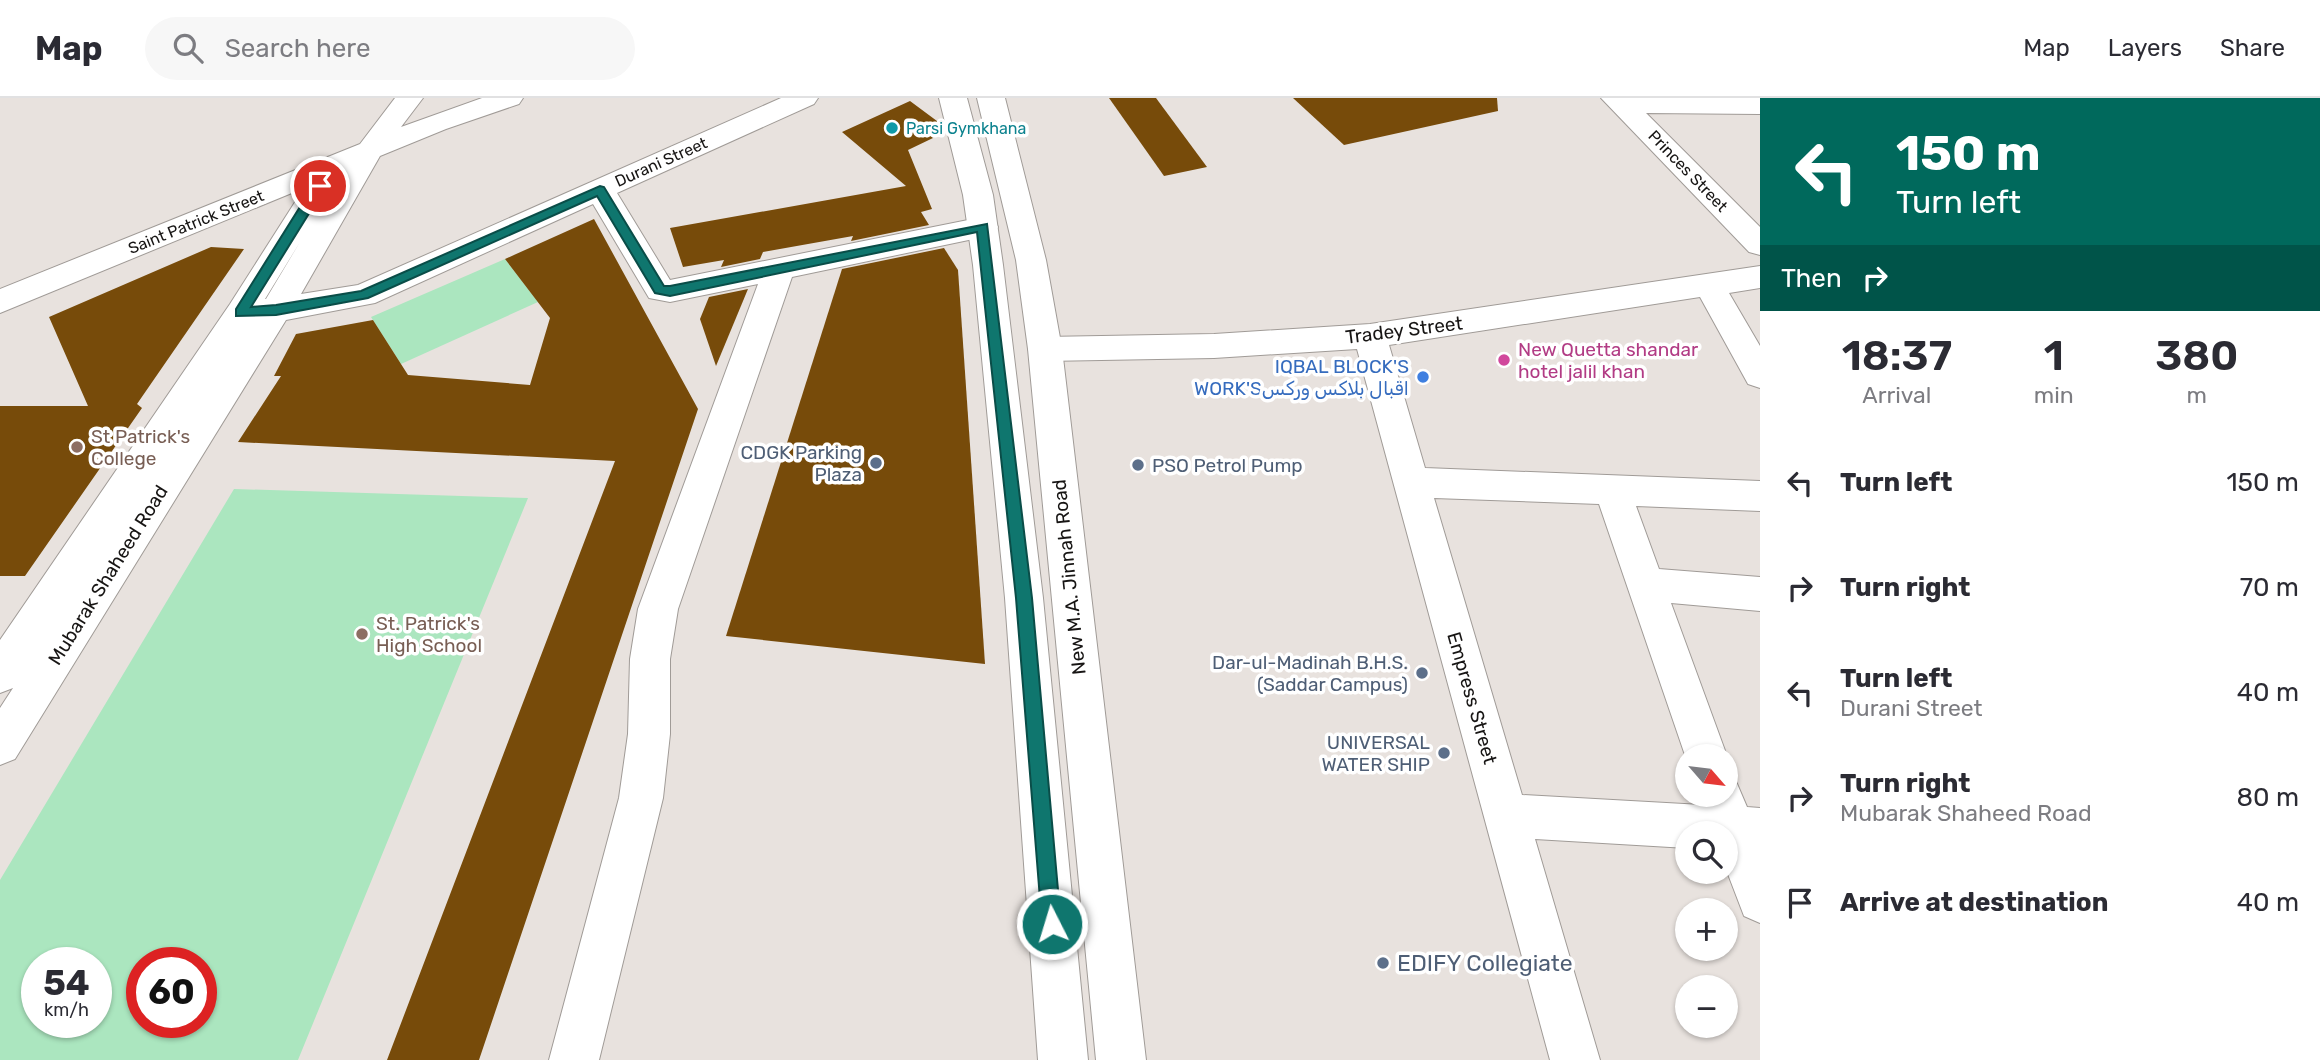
<!DOCTYPE html>
<meta charset="utf-8">
<style>
body{margin:0;font-family:Rubik,"Noto Sans Arabic",sans-serif;background:#f7f7f7;color:#2b2b33;height:100vh;display:flex;flex-direction:column;font-size:26px;white-space:nowrap}
*{box-sizing:border-box;margin:0}
p{font-size:23px;color:#7c7c81}
.icon{flex:none;width:38px;height:38px;fill:none;stroke:currentColor;stroke-width:2;stroke-linecap:round;stroke-linejoin:round}
.map{position:relative;flex:1;overflow:hidden}
.drawer{display:flex;flex-direction:column;background:#fff;width:560px}
.drawer>*{flex:none}
.guide{background:#00695c;color:#fff;overflow:hidden}
.needle{width:46px;rotate:118deg}
.controls{position:absolute;left:1675px;top:646px;display:grid;gap:14px}
.controls a{display:grid;place-items:center;width:63px;height:63px;border-radius:50%;background:#fff;box-shadow:0 2px 5px #0004;font-size:35px}
.speed{position:absolute;left:21px;top:849px;display:flex;gap:14px;font-size:35px;font-weight:700;text-align:center}
.speed>*{display:grid;place-content:center;width:91px;height:91px;border-radius:50%;background:#fff;box-shadow:0 2px 5px #0004;line-height:1}
.speed small{font-size:18px;font-weight:400}
.speed .limit{border:10px solid #d22;background:#fff;color:#111}
.pin{position:absolute;display:grid;place-items:center;width:60px;height:60px;color:#fff;margin:-30px;border:4px solid #fff;border-radius:50%;box-shadow:0 2px 7px #0007}
.me{position:absolute;width:77px;margin:-38px;rotate:355deg;stroke-linejoin:round;filter:drop-shadow(0 0 5px #0008)}
.turn{display:flex;align-items:center;gap:24px;height:147px;padding:0 21px;font-size:32px}
.turn .icon{width:91px;height:91px;stroke-width:2.5}
.turn b{display:block;font-size:49px;line-height:60px}
.then{display:flex;align-items:center;height:66px;padding:0 21px;background:#0003;gap:14px;font-size:26px}
.eta{display:flex;justify-content:space-evenly;align-items:center;height:119px;text-align:center}
.eta b{font-size:42px;font-weight:600;line-height:49px}
ul{padding:0;list-style:none}
li{display:flex;align-items:center;gap:21px;height:105px;padding:0 21px}
li div{flex:1}
li b{display:block;font-size:26px}
li em{font-style:normal}
header{display:flex;align-items:center;gap:42px;box-sizing:border-box;height:98px;padding:0 35px;background:#fff;border-bottom:2px solid #e1e1e2}
header strong{font-size:33px}
nav{display:flex;gap:38px;margin-inline-start:auto;font-size:24px}
.search{width:490px;height:63px;background:#f7f7f7;display:flex;align-items:center;gap:18px;box-sizing:border-box;padding:0 24px;border-radius:38px;color:#7c7c81;font-size:26px}
main{display:flex;flex:1;min-height:0}
.map>svg:first-child{display:block}
.green{fill:#abe6bf;fill-rule:evenodd}
.building{fill:#774b0a}
.lines{fill:none;stroke-linecap:round;stroke-linejoin:round}
.minor-casing{stroke:#a09b97;stroke-width:2}
.major-casing{stroke:#a09b97;stroke-width:2}
.minor{fill:#fff;fill-rule:evenodd}
.major{fill:#fff;fill-rule:evenodd}
.route{fill:#0f766e;stroke:#0a4d48;stroke-width:2}
.culture-dot{fill:#0f9aa8;stroke:#fff;stroke-width:2.5}
.hotel-dot{fill:#d1479c;stroke:#fff;stroke-width:2.5}
.shop-dot{fill:#3f7fe0;stroke:#fff;stroke-width:2.5}
.education-dot{fill:#8d6e63;stroke:#fff;stroke-width:2.5}
.service-dot{fill:#5c6f8a;stroke:#fff;stroke-width:2.5}
.labels{text-anchor:middle;dominant-baseline:central;stroke-width:7;stroke-linejoin:round;paint-order:stroke}
.far-culture-label{font-size:16px;fill:#0d838f;stroke:#fff;text-anchor:start}
.far-street-label{font-size:16px;fill:#171514;stroke:#fff}
.street-label{font-size:19px;fill:#171514;stroke:#fff}
.hotel-label{font-size:19px;fill:#b23c85;stroke:#fff;text-anchor:start}
.shop-label{font-size:19px;fill:#366cbe;stroke:#fff;text-anchor:end}
.education-label{font-size:19px;fill:#785e54;stroke:#fff;text-anchor:start}
.service-label{font-size:19px;fill:#4e5e75;stroke:#fff;text-anchor:end}
.near-service-label{font-size:23px;fill:#4e5e75;stroke:#fff;text-anchor:start}
</style>
<header>
<strong>Map</strong>
<div class="search"><svg class="icon" aria-label="search" viewBox="0 0 24 24"><circle cx="10" cy="10" r="6"/><path d="M15 15l6 6"/></svg>Search here</div>
<nav><a>Map</a><a>Layers</a><a>Share</a></nav>
</header>
<main>
<div class="map">
<svg width="1760" height="962" viewBox="0 0 1760 962">
<rect width="100%" height="100%" fill="#e8e2de"/>
<!-- green -->
<g class="green">
<path d="M505,161L538,204L401,266L371,219Z"/>
<path d="M234,391L528,400L298,962H0V782ZM37,864H96V924H37ZM142,864H201V924H142Z"/>
</g>
<!-- building -->
<g class="building">
<path d="M1109,0H1156L1207,69L1164,78Z"/>
<path d="M1293,0H1497L1498,13L1344,47Z"/>
<path d="M910,3L941,26L926,34L933,40L908,52L932,111L921,114L929,127L851,143L853,138L763,154L760,161L721,169L724,162L683,169L670,130L906,88L842,34Z"/>
<path d="M594,121L698,311L479,962H387L615,363L238,344L281,278H274L296,236L373,222L408,277L530,287L550,220L505,161Z"/>
<path d="M211,149L244,151L137,306L142,310L25,478H0V308H88L49,219Z"/>
<path d="M944,150L958,172L985,566L726,538L842,171Z"/>
<path d="M748,191L716,268L700,221L709,199Z"/>
</g>
<g class="lines">
<defs>
<g id="minor">
<path d="M395,0H423L401,29L482,0H523L519,6L446,31L380,58L301,196L358,187L781,0H818L814,6L617,95L670,182L983,119L994,122L998,129L994,136L983,139L792,179L678,511L670,561V636L663,700L599,962H549L619,700L628,636L630,561L638,511L758,186L670,204L649,200L593,106L375,205L286,222L15,661L0,667V610L13,590L0,595V542L230,206L304,90L0,215V191L360,46ZM300,144L266,201H265Z"/>
<path d="M1601,0H1760V16L1646,15L1760,129V157L1749,154Z"/>
<path d="M1760,168V190L1729,195L1760,248V290L1748,286L1700,199L1389,247L1425,370L1760,383V413L1636,408L1659,471L1760,479V513L1671,505L1727,658L1726,662V658H1687V663L1599,406L1434,400L1522,697L1702,707L1698,696H1726V677L1735,681L1747,709L1760,710V825L1744,818L1726,771V735H1687V750L1535,741L1600,962H1550L1357,251L1214,260L1045,263L1033,260L1028,251L1033,242L1045,239L1214,236L1370,226Z"/>
</g>
<g id="major">
<path d="M939,0H967L993,97L1003,167L1043,500L1088,962H1038L1005,500L973,167L963,97Z"/>
<path d="M977,0H1005L1046,162L1062,251L1146,962H1096L1028,251L1016,162Z"/>
</g>
</defs>
<!-- minor casing -->
<use href="#minor" class="minor-casing"/>
<!-- major casing -->
<use href="#major" class="major-casing"/>
<!-- minor -->
<use href="#minor" class="minor"/>
<!-- major -->
<use href="#major" class="major"/>
</g>
<!-- route -->
<path class="route" d="M320,84L326,88L251,209L276,207L361,193L600,88L604,89L664,188H670L987,126L1032,500L1061,826L1059,833L1052,836L1045,833L1042,826L1016,500L977,134L670,198L655,195L597,98L368,200L276,217L236,218V211L315,85Z"/>
<!-- markers -->
<circle class="culture-dot" cx="892" cy="30" r="7"/>
<circle class="hotel-dot" cx="1504" cy="262" r="7"/>
<circle class="shop-dot" cx="1423" cy="279" r="7"/>
<g class="education-dot">
<circle cx="77" cy="349" r="7"/>
<circle cx="362" cy="536" r="7"/>
</g>
<g class="service-dot">
<circle cx="876" cy="365" r="7"/>
<circle cx="1138" cy="367" r="7"/>
<circle cx="1422" cy="575" r="7"/>
<circle cx="1444" cy="655" r="7"/>
<circle cx="1383" cy="865" r="7"/>
</g>
<g class="labels">
<!-- far-culture labels -->
<g class="far-culture-label">
<text x="906" y="30">Parsi Gymkhana</text>
</g>
<!-- far-street labels -->
<g class="far-street-label">
<text transform="translate(661 64) rotate(-24)">Durani Street</text>
<text transform="translate(1688 73) rotate(46)">Princes Street</text>
<text transform="translate(196 124) rotate(-22)">Saint Patrick Street</text>
</g>
<!-- street labels -->
<g class="street-label">
<text transform="translate(1404 232) rotate(-7)">Tradey Street</text>
<text transform="translate(108 477) rotate(-58)">Mubarak Shaheed Road</text>
<text transform="translate(1069 479) rotate(-96)">New M.A. Jinnah Road</text>
<text transform="translate(1472 600) rotate(74)">Empress Street</text>
</g>
<!-- hotel labels -->
<g class="hotel-label">
<text x="1518" y="251">New Quetta shandar<tspan x="1518" dy="22">hotel jalil khan</tspan></text>
</g>
<!-- shop labels -->
<g class="shop-label">
<text x="1409" y="268">IQBAL BLOCK'S<tspan x="1409" dy="22">WORK'Sاقبال بلاکس ورکس</tspan></text>
</g>
<!-- education labels -->
<g class="education-label">
<text x="91" y="338">St Patrick's<tspan x="91" dy="22">College</tspan></text>
<text x="376" y="525">St. Patrick's<tspan x="376" dy="22">High School</tspan></text>
</g>
<!-- service labels -->
<g class="service-label">
<text x="862" y="354">CDGK Parking<tspan x="862" dy="22">Plaza</tspan></text>
<text x="1152" y="367" text-anchor="start">PSO Petrol Pump</text>
<text x="1408" y="564">Dar-ul-Madinah B.H.S.<tspan x="1408" dy="22">(Saddar Campus)</tspan></text>
<text x="1430" y="644">UNIVERSAL<tspan x="1430" dy="22">WATER SHIP</tspan></text>
</g>
<!-- near-service labels -->
<g class="near-service-label">
<text x="1397" y="865">EDIFY Collegiate</text>
</g>
</g>
</svg>
<div class="controls">
<a><svg class="needle" viewBox="-14 -14 28 28"><path d="M0-13l5 13h-10z" fill="#e53935"/><path d="M0 13l5-13h-10z" fill="#7c7c81"/></svg></a>
<a><svg class="icon" aria-label="search" viewBox="0 0 24 24"><circle cx="10" cy="10" r="6"/><path d="M15 15l6 6"/></svg></a>
<a>+</a>
<a>−</a>
</div>
<div class="speed"><div>54<small>km/h</small></div><div class="limit">60</div></div>
<div class="pin" style="left:320px;top:88px;background:#d93025"><svg class="icon" aria-label="arrive" viewBox="0 0 24 24"><path d="M6 21V4h12l-3 4 3 4H6"/></svg></div>
<svg class="me" style="left:1052px;top:826px" viewBox="-20 -20 40 40"><circle r="17" fill="#0f766e" stroke="#fff" stroke-width="3"/><path d="M0-11L8 9 0 5-8 9z" fill="#fff"/></svg>
</div>
<section class="drawer">
<div class="guide">
<div class="turn"><svg class="icon" aria-label="left" viewBox="0 0 24 24"><path d="M17 20v-9H6M10 6l-5 5 5 5"/></svg><div><b>150 m</b>Turn left</div></div>
<div class="then">Then<svg class="icon" aria-label="right" viewBox="0 0 24 24"><path d="M7 20v-9h11M14 6l5 5-5 5"/></svg></div>
</div>
<div class="eta">
<div><b>18:37</b><p>Arrival</p></div>
<div><b>1</b><p>min</p></div>
<div><b>380</b><p>m</p></div>
</div>
<ul>
<li><svg class="icon" aria-label="left" viewBox="0 0 24 24"><path d="M17 20v-9H6M10 6l-5 5 5 5"/></svg><div><b>Turn left</b></div><em>150 m</em></li>
<li><svg class="icon" aria-label="right" viewBox="0 0 24 24"><path d="M7 20v-9h11M14 6l5 5-5 5"/></svg><div><b>Turn right</b></div><em>70 m</em></li>
<li><svg class="icon" aria-label="left" viewBox="0 0 24 24"><path d="M17 20v-9H6M10 6l-5 5 5 5"/></svg><div><b>Turn left</b><p>Durani Street</p></div><em>40 m</em></li>
<li><svg class="icon" aria-label="right" viewBox="0 0 24 24"><path d="M7 20v-9h11M14 6l5 5-5 5"/></svg><div><b>Turn right</b><p>Mubarak Shaheed Road</p></div><em>80 m</em></li>
<li><svg class="icon" aria-label="arrive" viewBox="0 0 24 24"><path d="M6 21V4h12l-3 4 3 4H6"/></svg><div><b>Arrive at destination</b></div><em>40 m</em></li>
</ul>
</section>
</main>
